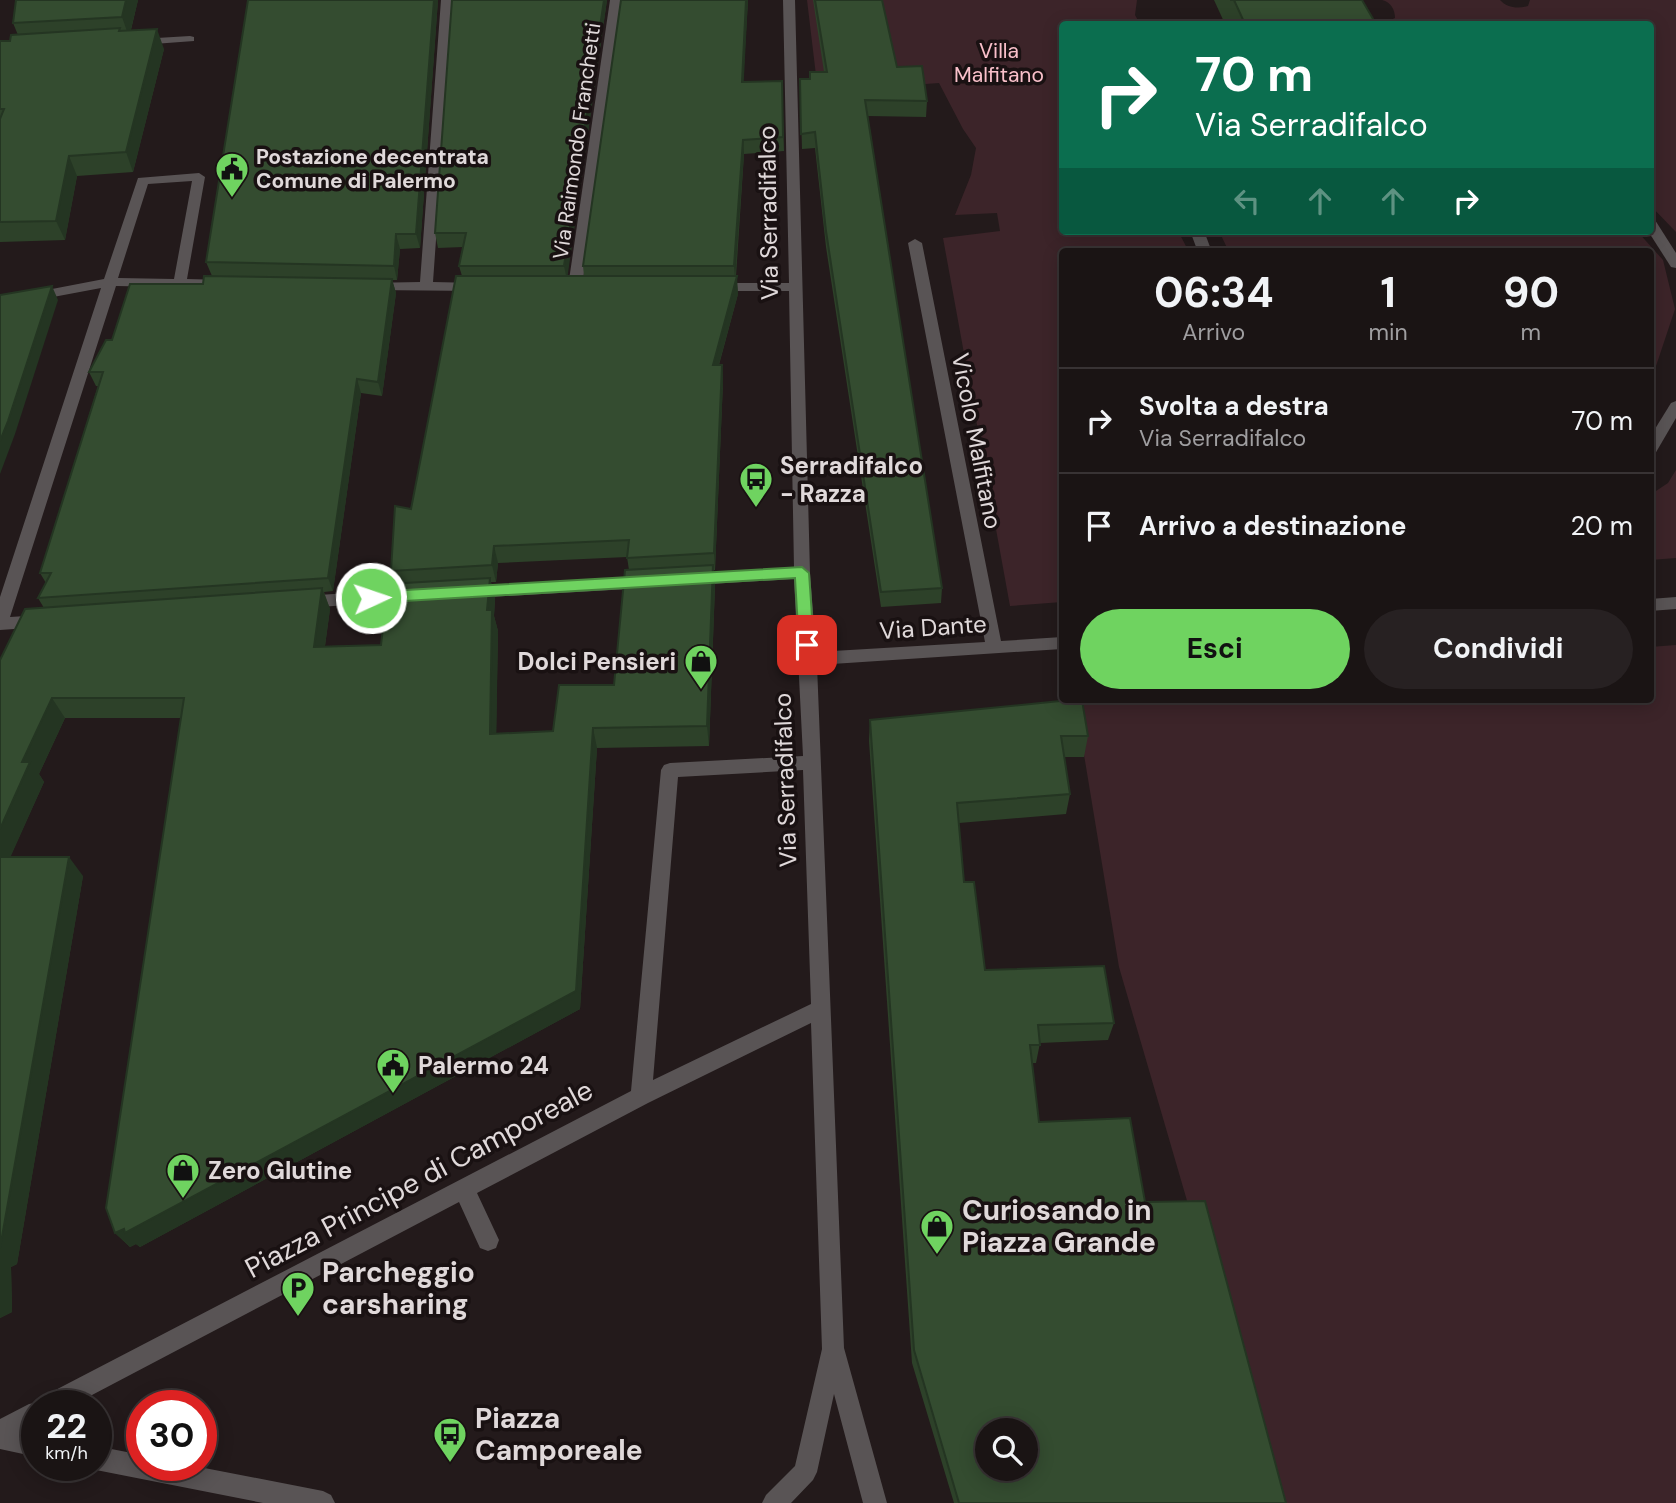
<!DOCTYPE html>
<html lang="it">
<style>
body{margin:0;font-family:"DM Sans",sans-serif;background:#272122;color:#f1f3f6;height:100vh;display:flex;flex-direction:column;font-size:26px;white-space:nowrap}
*{box-sizing:border-box;margin:0}
p{font-size:23px;color:#9f9ea0}
.icon{flex:none;width:38px;height:38px;fill:none;stroke:currentColor;stroke-width:2;stroke-linecap:round;stroke-linejoin:round}
.map{position:relative;flex:1;overflow:hidden}
.drawer{position:absolute;left:1059px;top:248px;width:595px;height:455px;display:flex;flex-direction:column;background:#1a1414;border-radius:7px;box-shadow:0 4px 18px #0003,0 0 0 2px #383334}
.drawer>*{flex:none}
.hud{position:absolute;left:1059px;top:21px;width:595px;height:214px;border-radius:7px;box-shadow:0 4px 18px #0003,0 0 0 2px #383334;background:#0b6e4f;color:#fff;overflow:hidden}
.controls{position:absolute;left:975px;top:1418px;display:grid;gap:14px}
.controls a{display:grid;place-items:center;width:63px;height:63px;border-radius:50%;background:#1a1414;box-shadow:0 4px 18px #0003,0 0 0 2px #383334;font-size:35px}
.speed{position:absolute;left:21px;top:1390px;display:flex;gap:14px;font-size:35px;font-weight:700;text-align:center}
.speed>*{display:grid;place-content:center;width:91px;height:91px;border-radius:50%;background:#1a1414;box-shadow:0 4px 18px #0003,0 0 0 2px #383334;line-height:1}
.speed small{font-size:18px;font-weight:400}
.speed .limit{border:10px solid #d22;background:#fff;color:#111}
.pin{position:absolute;display:grid;place-items:center;width:60px;height:60px;color:#fff;margin:-30px;border-radius:14px;box-shadow:0 4px 10px #0006}
.me{position:absolute;width:77px;margin:-38px;rotate:87deg;stroke-linejoin:round;filter:drop-shadow(0 0 5px #0008)}
.turn{display:flex;align-items:center;gap:24px;height:147px;padding:0 21px;font-size:32px}
.turn .icon{width:91px;height:91px;stroke-width:2.5}
.turn b{display:block;font-size:49px;line-height:60px}
.lanes{display:flex;align-items:center;height:66px;padding:0 21px;background:#0003;justify-content:center;gap:35px;direction:ltr}
.lanes .off{opacity:.35}
.eta{display:flex;justify-content:space-evenly;align-items:center;height:119px;text-align:center}
.eta b{font-size:42px;font-weight:700;line-height:49px}
.cta{display:flex;gap:14px;margin-top:auto;padding:14px 21px}
.cta a{flex:1;height:80px;border-radius:42px;background:#6fd360;color:#111;font-size:28px;font-weight:700;line-height:80px;text-align:center}
.cta a+a{background:#272122;color:#f1f3f6}
ul{padding:0;list-style:none}
li{display:flex;align-items:center;gap:21px;height:105px;padding:0 21px;border-top:2px solid #383334}
li div{flex:1}
li b{display:block;font-size:26px}
li em{font-style:normal}
.map>svg:first-child{display:block}
.green{fill:#3c2429}
.lines{fill:none;stroke-linecap:round;stroke-linejoin:round}
.minor{fill:#595455;fill-rule:evenodd}
.wall{fill:#2d4129;fill-rule:evenodd}
.shaded-wall{fill:#243522}
.building{fill:#344c30;stroke:#243522;stroke-width:2;fill-rule:evenodd}
.route{fill:#6fd360;stroke:#48893e;stroke-width:2}
.labels{text-anchor:middle;dominant-baseline:central;stroke-width:7;stroke-linejoin:round;paint-order:stroke}
.far-park-label{font-size:21px;fill:#f9c0ca;stroke:#191112}
.far-street-label{font-size:21px;fill:#e0d9da;stroke:#191112}
.far-poi-label{font-size:21px;font-weight:bold;fill:#e0d9da;stroke:#191112;text-anchor:start}
.street-label{font-size:24px;fill:#e0d9da;stroke:#191112}
.poi-label{font-size:24px;font-weight:bold;fill:#e0d9da;stroke:#191112;text-anchor:start}
.near-street-label{font-size:28px;fill:#e0d9da;stroke:#191112}
.near-poi-label{font-size:28px;font-weight:bold;fill:#e0d9da;stroke:#191112;text-anchor:start}
</style>
<div class="map">
<svg width="1676" height="1503" viewBox="0 0 1676 1503">
<rect width="100%" height="100%" fill="#231a1b"/>
<!-- green -->
<g class="green">
<path d="M807,0H1137L1135,15L1140,24H1062V231H1178L1189,252H1062V602L1010,606L943,238L1000,231L997,213L955,215L971,175L976,148L963,129L939,83L818,92Z"/>
<path d="M1382,0H1500C1507,8 1518,9 1528,6L1530,0H1676V232L1650,205V24H1385L1384,23L1395,18C1395,10 1391,2 1382,0Z"/>
<path d="M1219,231H1637L1663,260L1675,309L1650,384V252H1229Z"/>
<path d="M1676,470V558L1650,560V495L1668,483Z"/>
<path d="M1676,645V1503H1275L1119,967L1075,700H1650V647Z"/>
</g>
<g class="lines">
<!-- minor -->
<g class="minor">
<path d="M441,0H453L433,282L477,283L484,287L477,291L372,290L365,286L367,283L420,282Z"/>
<path d="M610,0H622L582,287L575,291L568,287Z"/>
<path d="M783,0H795L810,573L816,652L985,642L908,243L915,239L922,243L1001,641L1062,637V649L817,665L844,1348L887,1503H863L834,1394L817,1472L813,1480L791,1503H762L766,1495L795,1466L822,1349L811,1023L648,1103L477,1193L499,1240L496,1248L488,1251L480,1248L459,1202L73,1405H37V1424L25,1431L37,1433V1457L0,1449V1419L29,1404L40,1402L42,1397L631,1091L661,770L664,765L670,763L803,756L794,579L692,585L684,579L692,573L794,568L789,291H715L708,287L715,283H789ZM803,770L811,1004L653,1080L678,777Z"/>
<path d="M190,36L194,37V41L140,45L134,42L140,39Z"/>
<path d="M199,173L205,177L187,279L225,280L232,284L225,288L116,286L10,617L42,615L50,621L42,627L0,630V597L101,288L0,307V299L104,279L138,178ZM192,181L174,279L118,278L148,184Z"/>
<path d="M1650,219L1655,220L1676,253V268L1671,267L1648,231Z"/>
<path d="M1190,231H1204L1212,252H1198Z"/>
<path d="M1676,401V418L1655,454L1650,455V437L1671,403Z"/>
<path d="M646,576L654,582L646,588L471,598L463,592L471,586Z"/>
<path d="M408,589L416,595L408,601L304,608L296,602L304,596Z"/>
<path d="M1676,597V609L1650,611V599Z"/>
<path d="M96,1446L142,1455V1465H189L323,1491L331,1495L335,1503H263L96,1470L87,1465H96Z"/>
</g>
</g>
<!-- wall -->
<g class="wall">
<path d="M16,0H138L131,30L164,49L133,172L77,176L65,240L0,242V41H10L18,35L13,23Z"/>
<path d="M438,0L420,248L400,249L397,280H392L396,293L382,396L361,393L333,591L324,592L330,609L325,646L381,645L395,583L391,571L411,509L462,276L459,266L463,247L438,248L435,233L452,0H607L567,276H584L583,266L621,0H748L743,82L782,81L784,151L744,154L736,276L738,294L719,365H722L723,382L715,570H713L715,586L709,746L597,748L580,1009L140,1247L136,1244L130,1247L115,1233L181,718H65L39,774L44,782L10,857L83,876L17,1264L11,1267L12,1312L0,1318V660L44,608L38,598L46,583L40,573L98,386H96L89,372L112,340L203,284L212,276L206,262ZM627,557L629,570L614,685L553,731L496,734L498,631L494,616L495,599L491,582H496L498,563Z"/>
<path d="M813,0H882L897,67L927,101L926,117L868,116L942,588L941,603L881,607L826,247L815,148L802,149L800,79H810L824,72Z"/>
<path d="M1214,0H1362L1376,24H1225Z"/>
<path d="M870,720L1088,736L1084,757H1064L1070,794L1066,814L959,823L964,882L985,970L1114,1023L1108,1040L1040,1043L1036,1063H1032L1039,1122L1145,1202L1286,1503H954L912,1363L869,741Z"/>
</g>
<!-- shaded-wall -->
<g class="shaded-wall">
<path d="M126,0H138L129,37L122,17Z"/>
<path d="M434,0H438L420,248L416,234Z"/>
<path d="M604,0H607L567,280L564,266Z"/>
<path d="M746,0H748L743,96L742,82Z"/>
<path d="M157,29L164,49L133,172L126,152Z"/>
<path d="M743,140L744,154L735,280L734,266Z"/>
<path d="M69,156L77,176L65,240L56,221Z"/>
<path d="M396,234L400,249L397,280L394,266Z"/>
<path d="M737,276L738,294L714,382L713,365Z"/>
<path d="M392,279L396,293L382,396L378,382Z"/>
<path d="M52,286L58,300L15,434L0,474V441Z"/>
<path d="M722,365L723,382L715,570L714,553Z"/>
<path d="M357,379L361,393L333,591L328,578Z"/>
<path d="M494,546L498,563L496,582L492,565Z"/>
<path d="M713,565L715,586L709,746L707,726Z"/>
<path d="M490,578L495,599L494,616L498,631L496,754L490,734L487,610Z"/>
<path d="M322,588L330,609L322,667L314,647Z"/>
<path d="M52,698L65,718L39,774L44,782L2,876L0,874V829L22,762Z"/>
<path d="M593,728L597,748L580,1009L140,1247L136,1244L130,1247L115,1233Z"/>
<path d="M69,857L83,876L17,1264L11,1267L12,1312L0,1318V1248Z"/>
</g>
<!-- building -->
<g class="building">
<path d="M16,0H126L122,17L13,23Z"/>
<path d="M248,0H434L416,234H396L394,266L206,262Z"/>
<path d="M452,0H604L564,266H459L466,233H435Z"/>
<path d="M621,0H746L742,82L782,81L783,137L743,140L734,266H583Z"/>
<path d="M815,0H882L897,67L922,66L927,101L865,100L942,588L881,592L826,231L815,132L801,134L800,79H810V72H827Z"/>
<path d="M1230,0H1362L1376,24H1245L1234,0Z"/>
<path d="M120,28L119,31L157,29L126,152L69,156L56,221L0,222V119L4,109H0V41H10L11,35Z"/>
<path d="M204,276L392,279L378,382L357,379L328,578L38,598L51,573H40L103,372H89L106,340H112L130,284H203Z"/>
<path d="M456,276H737L713,365H722L714,553L627,558L629,540L494,546L492,565L391,571L395,506L411,509Z"/>
<path d="M52,286L8,421L0,441V295Z"/>
<path d="M713,565L707,726L593,728L576,991L125,1233L124,1229L115,1233L106,1208L184,698H52L22,762H30L0,829V660L25,609L322,588L314,647L381,645L388,584L490,578L487,610H492L490,734L553,731L559,685H614L625,570Z"/>
<path d="M1070,700H1082L1088,736H1061L1070,794L957,803L964,882H974L985,970L1104,966L1114,1023L1038,1025L1040,1045H1030L1039,1122L1130,1118L1145,1202L1205,1201L1286,1503H959L914,1350L870,720ZM987,1430H1026V1468H987Z"/>
<path d="M0,857H69L0,1248Z"/>
</g>
<!-- route -->
<path class="route" d="M802,567L809,573L814,645L807,651L799,645L795,578L371,603L363,598L371,592Z"/>
<!-- icons -->
<defs>
<symbol id="civic-pin" viewBox="-11 -11 22 30"><path d="M0 17L-7.5 6A9.5 9.5 0 1 1 7.5 6Z" fill="#6fd360" stroke="#191112"/><path d="M-.6-6.5H3V-4.5H.6V-3L4-1V1h2V6H-6V1h2V-1L-.6-3ZM-1.2 2.5V6h2.4V2.5Z" fill="#111"/></symbol>
<symbol id="bus-pin" viewBox="-11 -11 22 30"><path d="M0 17L-7.5 6A9.5 9.5 0 1 1 7.5 6Z" fill="#6fd360" stroke="#191112"/><path d="M-5-6H5V4H4V6H2V4H-2V6H-4V4H-5ZM-3.5-4V0h7V-4ZM-3.5 1.2v1.5H-2V1.2ZM2 1.2v1.5H3.5V1.2Z" fill="#111"/></symbol>
<symbol id="shop-pin" viewBox="-11 -11 22 30"><path d="M0 17L-7.5 6A9.5 9.5 0 1 1 7.5 6Z" fill="#6fd360" stroke="#191112"/><path d="M-5-2.5h2.3a2.7 3.5 0 0 1 5.4 0H5L5.5 6h-11ZM-1.5-2.5h3a1.5 2.3 0 0 0-3 0Z" fill="#111"/></symbol>
<symbol id="parking-pin" viewBox="-11 -11 22 30"><path d="M0 17L-7.5 6A9.5 9.5 0 1 1 7.5 6Z" fill="#6fd360" stroke="#191112"/><path d="M-3.5-5.5H1a3.5 3.5 0 0 1 0 7H-1V5.5H-3.5ZM-1-3.4V-.6H.8a1.4 1.4 0 0 0 0-2.8Z" fill="#111"/></symbol>
</defs>
<g fill-rule="evenodd">
<use href="#civic-pin" x="213" y="150" width="38" height="52"/>
<use href="#bus-pin" x="737" y="460" width="38" height="52"/>
<use href="#shop-pin" x="682" y="642" width="38" height="52"/>
<use href="#civic-pin" x="374" y="1046" width="38" height="52"/>
<use href="#shop-pin" x="164" y="1151" width="38" height="52"/>
<use href="#shop-pin" x="918" y="1207" width="38" height="52"/>
<use href="#parking-pin" x="279" y="1269" width="38" height="52"/>
<use href="#bus-pin" x="431" y="1415" width="38" height="52"/>
</g>
<g class="labels">
<!-- far-park labels -->
<g class="far-park-label">
<text x="999" y="51">Villa<tspan x="999" dy="24">Malfitano</tspan></text>
</g>
<!-- far-street labels -->
<g class="far-street-label">
<text transform="translate(577 141) rotate(-82)">Via Raimondo Franchetti</text>
</g>
<!-- far-poi labels -->
<g class="far-poi-label">
<text x="256" y="157">Postazione decentrata<tspan x="256" dy="24">Comune di Palermo</tspan></text>
</g>
<!-- street labels -->
<g class="street-label">
<text transform="translate(768 213) rotate(-91)">Via Serradifalco</text>
<text transform="translate(977 441) rotate(79)">Vicolo Malfitano</text>
<text transform="translate(933 627) rotate(-4)">Via Dante</text>
<text transform="translate(785 780) rotate(-92)">Via Serradifalco</text>
</g>
<!-- poi labels -->
<g class="poi-label">
<text x="780" y="465">Serradifalco<tspan x="780" dy="28">- Razza</tspan></text>
<text x="676" y="661" text-anchor="end">Dolci Pensieri</text>
<text x="418" y="1065">Palermo 24</text>
<text x="208" y="1170">Zero Glutine</text>
</g>
<!-- near-street labels -->
<g class="near-street-label">
<text transform="translate(419 1179) rotate(-28)">Piazza Principe di Camporeale</text>
</g>
<!-- near-poi labels -->
<g class="near-poi-label">
<text x="962" y="1210">Curiosando in<tspan x="962" dy="32">Piazza Grande</tspan></text>
<text x="322" y="1272">Parcheggio<tspan x="322" dy="32">carsharing</tspan></text>
<text x="475" y="1418">Piazza<tspan x="475" dy="32">Camporeale</tspan></text>
</g>
</g>
</svg>
<div class="controls">
<a><svg class="icon" aria-label="search" viewBox="0 0 24 24"><circle cx="10" cy="10" r="6"/><path d="M15 15l6 6"/></svg></a>
</div>
<div class="speed"><div>22<small>km/h</small></div><div class="limit">30</div></div>
<div class="pin" style="left:807px;top:645px;background:#d93025"><svg class="icon" aria-label="arrive" viewBox="0 0 24 24"><path d="M6 21V4h12l-3 4 3 4H6"/></svg></div>
<svg class="me" style="left:371px;top:598px" viewBox="-20 -20 40 40"><circle r="17" fill="#6fd360" stroke="#fff" stroke-width="3"/><path d="M0-11L8 9 0 5-8 9z" fill="#fff"/></svg>
<div class="hud">
<div class="turn"><svg class="icon" aria-label="right" viewBox="0 0 24 24"><path d="M7 20v-9h11M14 6l5 5-5 5"/></svg><div><b>70 m</b>Via Serradifalco</div></div>
<div class="lanes"><svg class="icon off" aria-label="left" viewBox="0 0 24 24"><path d="M17 20v-9H6M10 6l-5 5 5 5"/></svg><svg class="icon off" aria-label="ahead" viewBox="0 0 24 24"><path d="M12 20V5M6 11l6-6 6 6"/></svg><svg class="icon off" aria-label="ahead" viewBox="0 0 24 24"><path d="M12 20V5M6 11l6-6 6 6"/></svg><svg class="icon" aria-label="right" viewBox="0 0 24 24"><path d="M7 20v-9h11M14 6l5 5-5 5"/></svg></div>
</div>
<section class="drawer">
<div class="eta">
<div><b>06:34</b><p>Arrivo</p></div>
<div><b>1</b><p>min</p></div>
<div><b>90</b><p>m</p></div>
</div>
<ul>
<li><svg class="icon" aria-label="right" viewBox="0 0 24 24"><path d="M7 20v-9h11M14 6l5 5-5 5"/></svg><div><b>Svolta a destra</b><p>Via Serradifalco</p></div><em>70 m</em></li>
<li><svg class="icon" aria-label="arrive" viewBox="0 0 24 24"><path d="M6 21V4h12l-3 4 3 4H6"/></svg><div><b>Arrivo a destinazione</b></div><em>20 m</em></li>
</ul>
<div class="cta"><a>Esci</a><a>Condividi</a></div>
</section>
</div>
